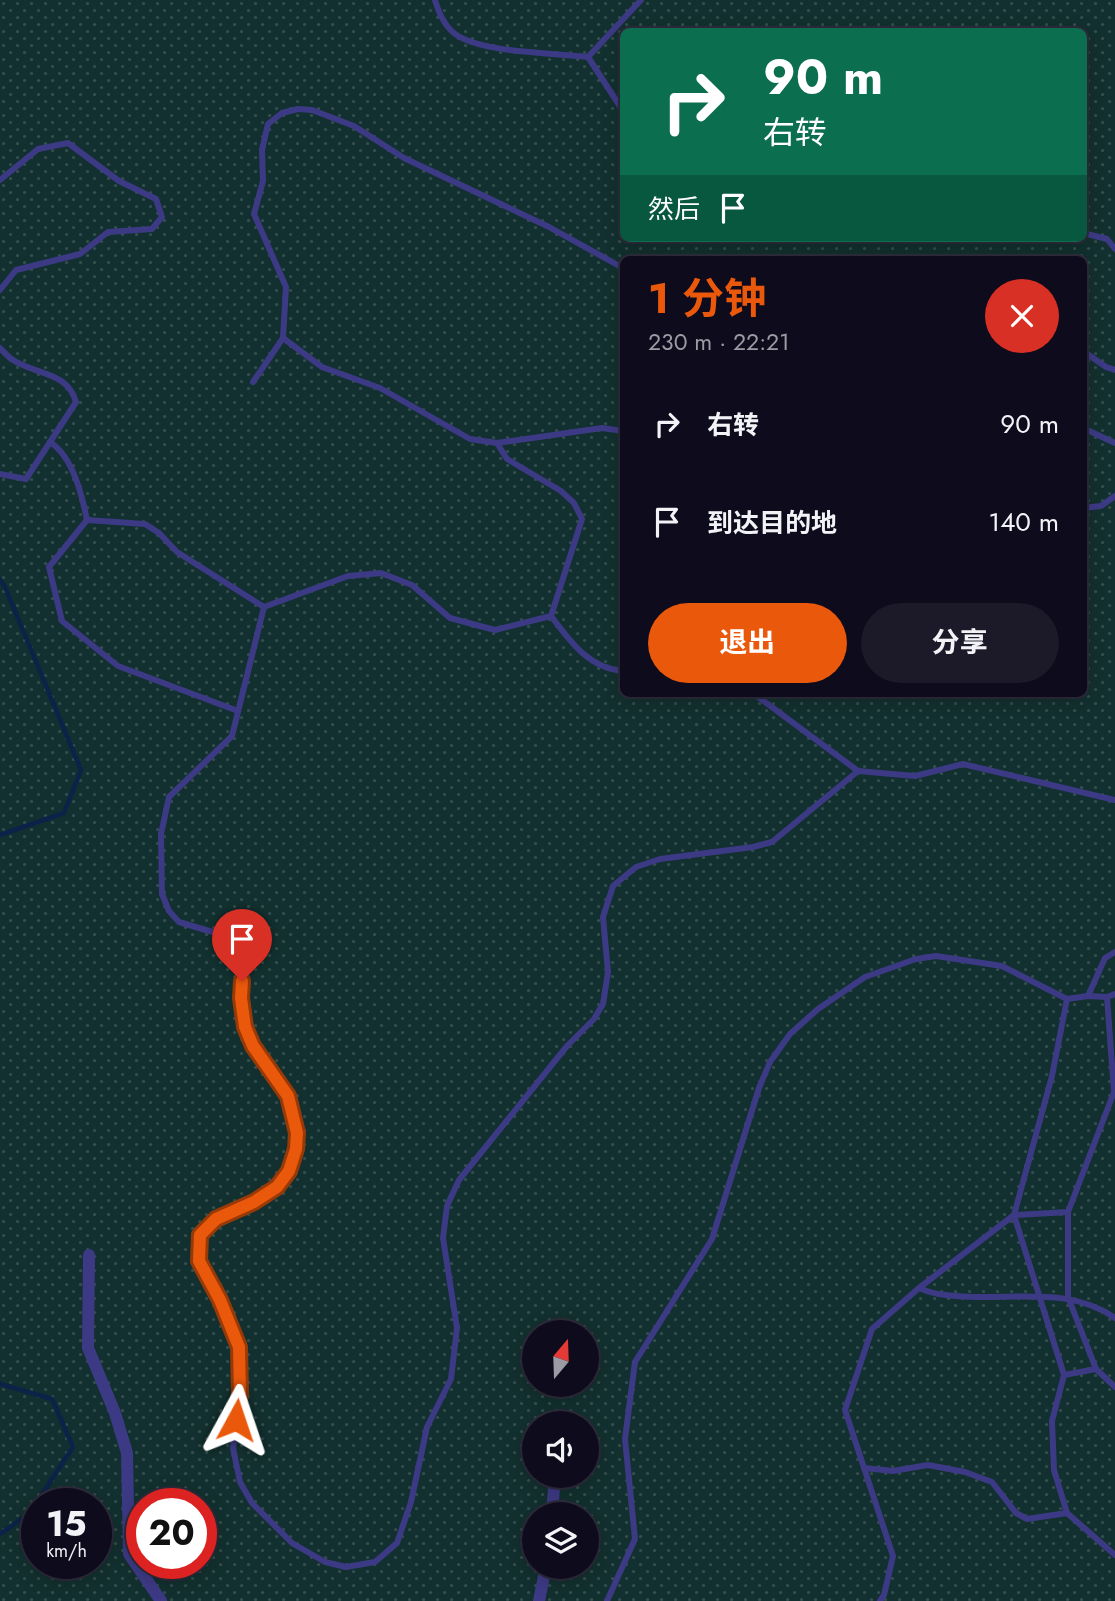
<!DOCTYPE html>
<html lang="zh">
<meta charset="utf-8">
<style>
body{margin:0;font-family:Jost,"Noto Sans SC",sans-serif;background:#1c1929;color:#f1f3f6;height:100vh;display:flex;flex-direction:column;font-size:26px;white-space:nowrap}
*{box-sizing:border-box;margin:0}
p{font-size:23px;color:#9b9ba3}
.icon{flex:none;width:38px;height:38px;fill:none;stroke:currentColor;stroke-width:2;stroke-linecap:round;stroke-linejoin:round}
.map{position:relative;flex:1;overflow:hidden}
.panel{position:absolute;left:620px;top:256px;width:467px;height:441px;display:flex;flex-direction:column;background:#0e0b1c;border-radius:10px;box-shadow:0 4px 18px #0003,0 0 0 2px #2e2b3b}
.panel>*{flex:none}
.banner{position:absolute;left:620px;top:28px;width:467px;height:214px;border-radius:10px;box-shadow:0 4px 18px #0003,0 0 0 2px #2e2b3b;background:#0b6e4f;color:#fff;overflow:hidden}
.needle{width:46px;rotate:19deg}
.fabs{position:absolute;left:522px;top:1320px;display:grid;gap:14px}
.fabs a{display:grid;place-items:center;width:77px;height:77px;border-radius:50%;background:#0e0b1c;box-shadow:0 4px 18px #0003,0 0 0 2px #2e2b3b;font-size:35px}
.speed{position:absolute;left:21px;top:1488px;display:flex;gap:14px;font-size:35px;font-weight:700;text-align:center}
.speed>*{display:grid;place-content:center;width:91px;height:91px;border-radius:50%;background:#0e0b1c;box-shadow:0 4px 18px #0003,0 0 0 2px #2e2b3b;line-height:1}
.speed small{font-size:18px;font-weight:400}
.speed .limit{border:10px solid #d22;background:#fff;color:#111}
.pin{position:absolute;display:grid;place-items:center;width:60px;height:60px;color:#fff;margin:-72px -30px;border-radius:50% 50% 50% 0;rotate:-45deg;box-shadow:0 0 7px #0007}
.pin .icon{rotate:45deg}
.me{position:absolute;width:77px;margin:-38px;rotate:5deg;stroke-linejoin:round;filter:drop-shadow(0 0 5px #0008)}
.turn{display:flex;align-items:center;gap:24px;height:147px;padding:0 28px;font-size:32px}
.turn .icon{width:91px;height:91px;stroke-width:2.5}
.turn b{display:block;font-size:49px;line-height:60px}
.then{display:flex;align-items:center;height:66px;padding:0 28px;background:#0003;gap:14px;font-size:26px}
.round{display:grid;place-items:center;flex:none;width:74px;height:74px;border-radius:37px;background:#1c1929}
.overview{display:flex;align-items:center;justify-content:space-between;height:119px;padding:0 28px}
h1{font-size:42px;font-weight:700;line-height:52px;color:#ea580c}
.action{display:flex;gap:14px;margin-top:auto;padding:14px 28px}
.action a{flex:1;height:80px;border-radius:42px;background:#ea580c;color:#fff;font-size:28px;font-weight:700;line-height:80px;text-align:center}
.action a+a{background:#1c1929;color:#f1f3f6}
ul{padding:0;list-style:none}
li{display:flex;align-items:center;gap:21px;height:98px;padding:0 28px}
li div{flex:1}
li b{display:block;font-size:26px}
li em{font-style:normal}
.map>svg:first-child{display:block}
.grass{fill:url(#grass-dots);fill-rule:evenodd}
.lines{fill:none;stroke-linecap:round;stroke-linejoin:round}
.stream{stroke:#0c2248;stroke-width:4.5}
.service{stroke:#3d3a85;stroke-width:6}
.minor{stroke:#3d3a85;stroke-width:12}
.route-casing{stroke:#983908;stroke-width:18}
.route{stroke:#ea580c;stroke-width:12}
</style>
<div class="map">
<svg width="1115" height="1601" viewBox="0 0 1115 1601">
<defs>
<pattern id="grass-dots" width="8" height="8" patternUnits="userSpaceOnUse" patternTransform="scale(1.75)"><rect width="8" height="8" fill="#12302f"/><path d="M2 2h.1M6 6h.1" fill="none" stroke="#344d4e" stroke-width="1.8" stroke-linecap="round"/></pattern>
</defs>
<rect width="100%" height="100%" fill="#130f26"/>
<!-- grass -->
<path class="grass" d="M0,0H1115V1601H0ZM623,32H1083V238H623ZM623,259H1083V693H623ZM534,1332H586V1384H534ZM534,1423H586V1475H534ZM37,1503H96V1563H37ZM142,1503H201V1563H142ZM534,1514H586V1566H534Z"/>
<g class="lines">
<!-- stream -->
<g class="stream">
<path d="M0,580L5,587L81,770L64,813L0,835"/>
<path d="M0,1384L52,1399L73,1447L29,1514L0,1534"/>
</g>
<!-- service -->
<g class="service">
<path d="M435,0C439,14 445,28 458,36C487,53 554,53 588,57L623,111"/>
<path d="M588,57L641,0"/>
<path d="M0,180L38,149L68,143L119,181L156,199L162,217L152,229L108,232L80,254L16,270L0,290"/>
<path d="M1083,233L1107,239L1115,249"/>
<path d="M283,338L322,367L380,388L470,439L497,443L602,428L623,431"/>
<path d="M0,348C4,352 8,357 13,360C36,375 67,371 76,402L26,479L0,474"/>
<path d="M1083,351L1106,367L1115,370"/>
<path d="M253,382L283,338L286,287L254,214L263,181L262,150L268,124L282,113L298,109L312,110L354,126L404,158L549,227L623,268"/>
<path d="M1083,428L1115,443"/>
<path d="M50,442C73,457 82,495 87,520"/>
<path d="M497,443L507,459L561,491L574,503L582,519L551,616C570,641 588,668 623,671"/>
<path d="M1083,508L1101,506L1115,496"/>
<path d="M551,616L495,630L450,618L412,585L381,573L348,576L264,607L232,736L169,797L161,834L162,894L169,911L179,922L226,936L238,948L242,964L241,998L245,1028L253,1046L288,1096L297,1133L296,1149L289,1171L277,1187L254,1202L216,1219L200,1235L199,1261L220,1300L239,1347L240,1394L233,1448L240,1482L252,1503L292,1543L325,1562L346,1567L375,1562L397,1543L411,1502L427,1427L451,1379L457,1328L443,1238L447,1206L459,1180L567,1046L594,1019L603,1004L608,972L603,917L613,886L636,867L660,859L753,847L772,842L858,771L915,776L963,764L1115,800"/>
<path d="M753,693L858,771"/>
<path d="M238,711L118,666L62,621L49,567L87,520L145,524L159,533L177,552L264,607"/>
<path d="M1088,996L1105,958L1115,952"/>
<path d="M1107,997L1114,1092L1068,1212L1014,1215L1064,1375L1052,1421L1054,1470L1067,1513L1115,1555"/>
<path d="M1068,1212V1297L1096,1369L1115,1387"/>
<path d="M919,1288C932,1294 943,1295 956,1296C1009,1301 1069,1285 1115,1318"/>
<path d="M1064,1375L1096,1369"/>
<path d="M864,1468L893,1471L928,1465L965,1472L992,1482L1016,1513L1027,1519L1067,1513"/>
<path d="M607,1601L635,1539L625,1439L635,1362L712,1239L759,1088L770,1062L790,1034L818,1009L865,977L916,959L936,956L1002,966L1067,999L1088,996L1107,997L1115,994"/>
<path d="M880,1601L884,1595L893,1556L845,1410L872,1329L919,1288L1014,1215L1052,1076L1067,999"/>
</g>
<!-- minor -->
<g class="minor">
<path d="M89,1255L88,1348L115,1413L127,1453L129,1554L161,1601"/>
<path d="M560,1423V1418"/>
<path d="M552,1514L555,1475"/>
<path d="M539,1601L546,1566"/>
</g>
</g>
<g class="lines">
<defs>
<path id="route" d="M236,1420L240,1394L239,1347L220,1300L199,1261L200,1235L216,1219L254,1202L277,1187L289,1171L296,1149L297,1133L288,1096L253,1046L245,1027L241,998L242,981"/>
</defs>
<!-- route casing -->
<use href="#route" class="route-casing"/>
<!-- route -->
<use href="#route" class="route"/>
</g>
</svg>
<div class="fabs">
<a><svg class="needle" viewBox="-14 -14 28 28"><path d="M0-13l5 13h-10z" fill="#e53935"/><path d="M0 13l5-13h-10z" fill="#9b9ba3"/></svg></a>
<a><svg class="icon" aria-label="sound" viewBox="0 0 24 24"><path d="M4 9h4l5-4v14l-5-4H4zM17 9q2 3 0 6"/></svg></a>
<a><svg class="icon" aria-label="layers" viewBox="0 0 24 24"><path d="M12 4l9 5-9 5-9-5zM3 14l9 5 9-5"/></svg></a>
</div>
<div class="speed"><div>15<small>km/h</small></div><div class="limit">20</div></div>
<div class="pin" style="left:242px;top:981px;background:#d93025"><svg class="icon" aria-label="arrive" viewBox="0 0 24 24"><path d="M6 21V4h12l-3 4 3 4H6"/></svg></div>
<svg class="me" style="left:236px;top:1420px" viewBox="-20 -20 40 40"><path d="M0-17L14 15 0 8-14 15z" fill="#ea580c" stroke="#fff" stroke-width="4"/></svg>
<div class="banner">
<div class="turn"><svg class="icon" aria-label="right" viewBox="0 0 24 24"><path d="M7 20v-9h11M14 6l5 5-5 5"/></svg><div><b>90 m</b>右转</div></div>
<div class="then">然后<svg class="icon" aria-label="arrive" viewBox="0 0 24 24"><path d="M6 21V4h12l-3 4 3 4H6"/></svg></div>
</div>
<section class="panel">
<div class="overview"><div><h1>1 分钟</h1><p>230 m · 22:21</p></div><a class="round" style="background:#d93025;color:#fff"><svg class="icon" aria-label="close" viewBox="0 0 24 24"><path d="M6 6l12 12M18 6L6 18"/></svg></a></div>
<ul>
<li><svg class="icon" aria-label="right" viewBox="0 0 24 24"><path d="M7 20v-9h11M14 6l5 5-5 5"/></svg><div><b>右转</b></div><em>90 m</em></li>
<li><svg class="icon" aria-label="arrive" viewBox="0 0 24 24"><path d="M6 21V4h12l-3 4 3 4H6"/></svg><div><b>到达目的地</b></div><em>140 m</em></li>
</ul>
<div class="action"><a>退出</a><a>分享</a></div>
</section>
</div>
